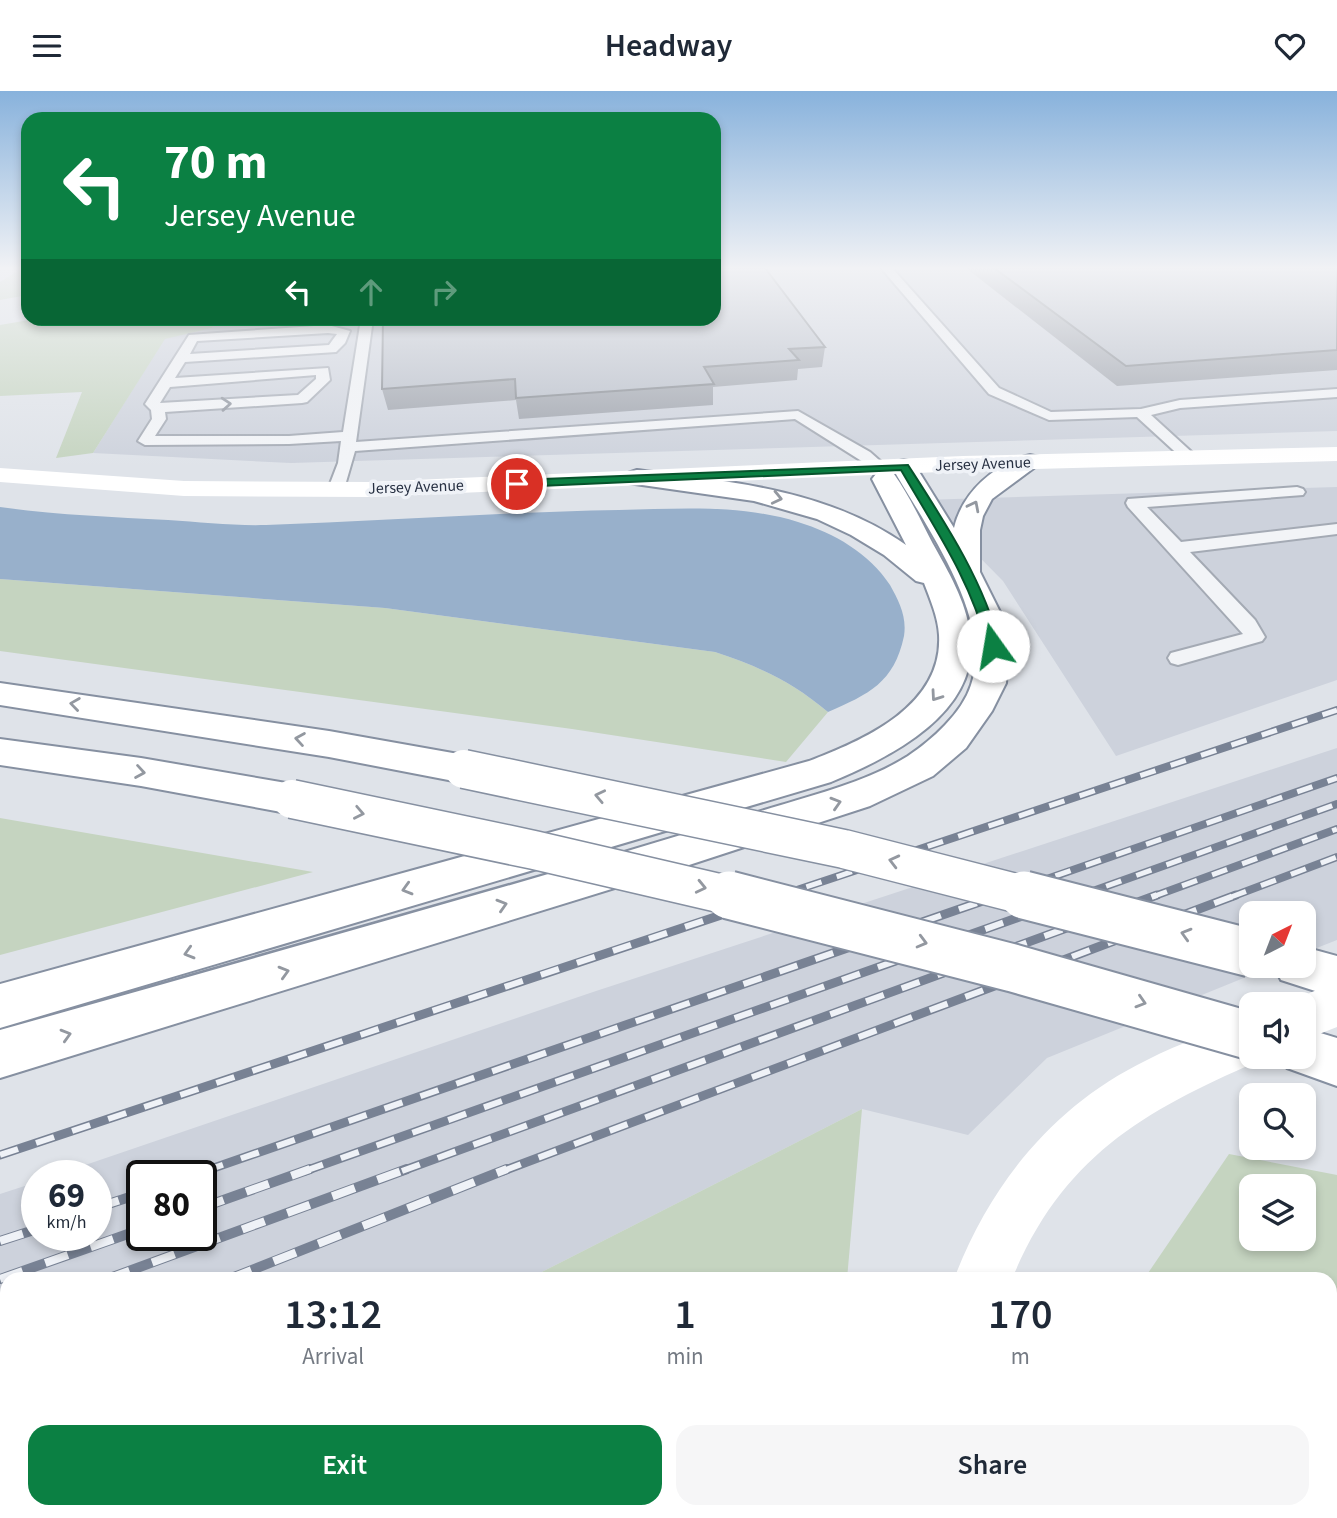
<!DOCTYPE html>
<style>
body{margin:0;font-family:"Source Sans 3",sans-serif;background:#f6f6f7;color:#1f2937;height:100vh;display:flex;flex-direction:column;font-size:26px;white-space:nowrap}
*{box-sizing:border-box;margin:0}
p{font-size:23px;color:#747a83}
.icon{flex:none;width:38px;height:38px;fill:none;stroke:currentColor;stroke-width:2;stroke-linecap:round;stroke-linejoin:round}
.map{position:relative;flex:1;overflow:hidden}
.side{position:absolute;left:0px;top:1181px;width:1337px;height:247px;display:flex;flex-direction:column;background:#fff;border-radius:21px 21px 0 0;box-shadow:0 4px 10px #0003}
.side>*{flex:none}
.banner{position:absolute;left:21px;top:21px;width:700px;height:214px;border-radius:21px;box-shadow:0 4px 10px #0003;background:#0b8043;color:#fff;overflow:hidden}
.needle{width:46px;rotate:42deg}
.buttons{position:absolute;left:1239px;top:810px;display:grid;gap:14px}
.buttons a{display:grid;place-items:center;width:77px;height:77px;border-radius:14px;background:#fff;box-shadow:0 4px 10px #0003;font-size:35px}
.speed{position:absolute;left:21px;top:1069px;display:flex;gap:14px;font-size:35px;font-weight:700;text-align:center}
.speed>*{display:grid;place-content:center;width:91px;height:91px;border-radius:50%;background:#fff;box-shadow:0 4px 10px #0003;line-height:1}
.speed small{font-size:18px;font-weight:400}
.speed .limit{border:4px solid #111;border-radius:10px;background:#fff;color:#111}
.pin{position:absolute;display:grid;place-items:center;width:60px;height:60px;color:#fff;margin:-30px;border:4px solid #fff;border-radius:50%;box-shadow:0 2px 7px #0007}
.me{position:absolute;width:77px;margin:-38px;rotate:347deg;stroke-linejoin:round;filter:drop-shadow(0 0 5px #0008)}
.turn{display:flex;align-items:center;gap:24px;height:147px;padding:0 28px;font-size:32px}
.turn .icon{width:91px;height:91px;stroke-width:2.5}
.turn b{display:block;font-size:49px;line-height:60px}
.lanes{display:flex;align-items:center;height:66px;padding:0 28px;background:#0003;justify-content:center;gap:35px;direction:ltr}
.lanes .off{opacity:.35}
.eta{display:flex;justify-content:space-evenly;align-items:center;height:119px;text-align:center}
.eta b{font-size:42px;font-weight:600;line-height:49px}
.action{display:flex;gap:14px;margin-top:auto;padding:14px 28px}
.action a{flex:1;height:80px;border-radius:21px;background:#0b8043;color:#fff;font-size:28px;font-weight:600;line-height:80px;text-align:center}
.action a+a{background:#f6f6f7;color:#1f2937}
header{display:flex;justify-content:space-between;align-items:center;height:91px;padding:0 28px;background:#fff;font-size:32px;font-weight:600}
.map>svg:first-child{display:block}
.built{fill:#cdd2dc;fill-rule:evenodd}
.green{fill:#c5d4c0;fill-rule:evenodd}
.water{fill:#98b0cb}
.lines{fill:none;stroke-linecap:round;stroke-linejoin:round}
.service-casing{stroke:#a4aab4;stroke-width:4}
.trunk-casing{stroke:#8690a1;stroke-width:4}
.service{fill:#f2f4f7;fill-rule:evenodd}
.secondary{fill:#fff;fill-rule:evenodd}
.trunk{fill:#fff;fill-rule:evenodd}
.rail-far2-casing{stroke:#788294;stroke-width:8}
.rail-far1-casing{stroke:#788294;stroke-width:9}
.rail-casing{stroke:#788294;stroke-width:10}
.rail-far2{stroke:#eff2f7;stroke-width:5;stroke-dasharray:16;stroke-linecap:butt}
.rail-far1{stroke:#eff2f7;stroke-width:6;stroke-dasharray:19;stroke-linecap:butt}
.rail{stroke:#eff2f7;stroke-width:8;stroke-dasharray:24;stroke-linecap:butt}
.trunk-bridge-far1-casing{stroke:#8690a1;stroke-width:41;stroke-linecap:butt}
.trunk-bridge-casing{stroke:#8690a1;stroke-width:51;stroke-linecap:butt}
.trunk-bridge-far1{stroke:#fff;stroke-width:38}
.trunk-bridge{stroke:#fff;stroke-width:47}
.wall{fill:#9da2ab}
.building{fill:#b6bcc7;stroke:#7f848b;stroke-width:2}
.oneway{stroke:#8c929c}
.oneway2{stroke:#9398a0}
.route{fill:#0b8043;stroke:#07532c;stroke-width:2}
.labels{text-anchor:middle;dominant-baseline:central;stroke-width:7;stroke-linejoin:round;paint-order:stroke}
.far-street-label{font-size:16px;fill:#273042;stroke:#eff2f7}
</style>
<header><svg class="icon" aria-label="menu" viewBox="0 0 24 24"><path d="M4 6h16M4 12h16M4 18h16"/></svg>Headway<svg class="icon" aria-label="heart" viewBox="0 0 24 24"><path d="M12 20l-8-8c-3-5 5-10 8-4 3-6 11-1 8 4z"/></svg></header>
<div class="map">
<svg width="1337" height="1427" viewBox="0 0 1337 1427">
<rect width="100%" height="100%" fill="#dfe3e9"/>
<!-- built -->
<g class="built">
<path d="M714,177H1337V340L291,372L93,362L165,247L212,237L217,228H714Z"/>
<path d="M1337,396V589L1116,665L1003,490L923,409Z"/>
<path d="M1337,657V849L1304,862V822H1251V875H1273L1047,967L968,1044L862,1018L528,1188H7V1421H71L59,1427H0V1103L37,1091V1144H96V1085H53L593,901ZM142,1085H201V1144H142Z"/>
</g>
<!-- green -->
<g class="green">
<path d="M23,177H28V204L0,209V191Z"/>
<path d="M35,228H217L212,237L165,248L93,362L56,367L82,301L0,305V234Z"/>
<path d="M0,488L385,517L715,561C760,576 791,590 828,621L786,671L572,638L0,560Z"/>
<path d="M0,727L313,781L0,864Z"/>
<path d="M862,1018L847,1188H528Z"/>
<path d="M1229,1063L1337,1084V1427H1084V1421H1330V1188H1144ZM1251,1096H1304V1148H1251Z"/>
<path d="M71,1421H826L825,1427H59Z"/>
</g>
<!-- water -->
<path class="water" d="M0,416C56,424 112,426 168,429C200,431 234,435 266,434C384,430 501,421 619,419C678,418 740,413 798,431C834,442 869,462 890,494C899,510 907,526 904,545C894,592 869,603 828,621C791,590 760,576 715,561L385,517L0,488Z"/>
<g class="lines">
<defs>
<g id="service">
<path d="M881,177H892L999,297L1051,321L1141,318L1180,309L1337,298V306L1180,317L1151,324L1197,366L1189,371L1184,369L1137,326L1049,329L989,303Z"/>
<path d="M361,228H373L356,351L798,320L870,361L887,376L879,381L795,328L355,360L344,398L336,403L328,398L338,372L341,350L289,353L145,354L138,350L152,328L151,319L145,313L189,244L328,234L350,240L345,252L336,261L185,271L175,287L328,277L330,289L307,311L302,312L165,321L166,328L155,345H289L343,341ZM328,242L337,243L329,254L190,263L197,250ZM316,284V288L298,304L160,312L170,296Z"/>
<path d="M1297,396L1303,398L1305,401L1303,404L1147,416L1181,451L1337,433V443L1190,461L1255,529L1265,546L1262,550L1178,574L1171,572L1168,567L1171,562L1243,543L1128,416L1126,412L1128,408Z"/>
</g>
<g id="trunk">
<path d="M1030,364L1039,366L1042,371L992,408L983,425L980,439V481L1000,521L1009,555L1006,592L992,620L966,657L933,685L870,715L686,775L0,987V939C207,881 414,822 621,762C674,746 728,730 781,714C824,701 870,689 908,665C932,649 962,622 971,594C994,527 924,433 892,376L895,371L904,369L913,371L954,437C962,402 995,372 1030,364Z"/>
<path d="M637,379C730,390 828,399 906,454L872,388L876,383L885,380L894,383C909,404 921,430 933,453C948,480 966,510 970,542C982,621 891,666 831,691L0,937V893L809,670C864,649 943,615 939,544C938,526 930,508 924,492L916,490L884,464L851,444L817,428L754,410L628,392L624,387L628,382Z"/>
<path d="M0,592L329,640L464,664L477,668L483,678L477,688L464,692L329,666L0,614Z"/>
<path d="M0,648L141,667L292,693L306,698L311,708L306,718L292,723L141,695L0,674Z"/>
<path d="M1304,856L1337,865V907L1281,889L1274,875H1304Z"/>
<path d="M1304,937L1337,947V995L1287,977L1282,966H1304Z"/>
</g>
</defs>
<!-- service casing -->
<use href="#service" class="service-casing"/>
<!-- trunk casing -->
<use href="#trunk" class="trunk-casing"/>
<!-- service -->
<use href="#service" class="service"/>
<!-- secondary -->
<g class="secondary">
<path d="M1337,356V370L963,380L369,406L184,405L0,391V377L184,390L369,391L963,365Z"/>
<path d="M1337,891V936L1304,949V914H1286L1287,911Z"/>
<path d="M1251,927V966H1268C1149,1017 1064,1062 1012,1188H954C990,1093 1054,1014 1147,969C1180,952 1216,940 1251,927Z"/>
<rect x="901" y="1421" width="68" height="6"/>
</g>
<!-- trunk -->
<use href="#trunk" class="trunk"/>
<defs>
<g id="rail-far2">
<path d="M776,806L1337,619"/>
<path d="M995,806L1337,687"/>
<path d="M1076,806L1337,713"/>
<path d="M1152,806L1337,738"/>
<path d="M1231,806L1337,766"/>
</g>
<g id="rail-far1">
<path d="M0,1064L781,804"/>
<path d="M205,1080L1000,804"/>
<path d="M305,1080L1081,804"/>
<path d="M402,1080L1157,804"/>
<path d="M503,1080L1236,804"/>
</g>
<g id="rail">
<path d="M191,1085L210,1078"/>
<path d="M96,1117L142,1102"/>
<path d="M201,1117L310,1078"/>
<path d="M0,1150L37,1138"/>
<path d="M0,1188L142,1138"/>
<path d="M107,1188L407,1078"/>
<path d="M229,1188L507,1078"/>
<path d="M0,1228L7,1225"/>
<path d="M0,1286L7,1283"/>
</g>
</defs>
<!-- rail-far2 casing -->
<use href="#rail-far2" class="rail-far2-casing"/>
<!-- rail-far1 casing -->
<use href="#rail-far1" class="rail-far1-casing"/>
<!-- rail casing -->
<use href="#rail" class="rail-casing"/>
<!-- rail-far2 -->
<use href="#rail-far2" class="rail-far2"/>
<!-- rail-far1 -->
<use href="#rail-far1" class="rail-far1"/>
<!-- rail -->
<use href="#rail" class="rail"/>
<defs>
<g id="trunk-bridge-far1">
<path d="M464,678L844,758L1031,806"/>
<path d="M292,708L534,759L736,806"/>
</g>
<g id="trunk-bridge">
<path d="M729,804L1013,877L1251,945"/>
<path d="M1024,804L1251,862"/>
</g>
</defs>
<!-- trunk-bridge-far1 casing -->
<use href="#trunk-bridge-far1" class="trunk-bridge-far1-casing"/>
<!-- trunk-bridge casing -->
<use href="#trunk-bridge" class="trunk-bridge-casing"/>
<!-- trunk-bridge-far1 -->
<use href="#trunk-bridge-far1" class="trunk-bridge-far1"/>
<!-- trunk-bridge -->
<use href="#trunk-bridge" class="trunk-bridge"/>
</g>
<!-- wall -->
<g class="wall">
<path d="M966,177H1337V279L1117,295Z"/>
<path d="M383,228L825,256L822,276L798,278L797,289L713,296V314L519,328L516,309L388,319L382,298Z"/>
</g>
<!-- building -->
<g class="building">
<path d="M714,177H765L825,256L789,258L799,269L704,276L714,293L516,307L515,288L382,298L383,228H714Z"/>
<path d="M994,177H1337V259L1126,275Z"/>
</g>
<!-- one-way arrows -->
<defs><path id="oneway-chevron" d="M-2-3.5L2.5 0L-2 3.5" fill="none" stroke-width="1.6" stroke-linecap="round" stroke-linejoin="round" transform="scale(1.75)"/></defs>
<use class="oneway" href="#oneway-chevron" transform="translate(226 313) rotate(-4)"/>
<g class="oneway2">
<use href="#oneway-chevron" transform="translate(777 407) rotate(13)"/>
<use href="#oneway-chevron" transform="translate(974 415) rotate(-63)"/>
<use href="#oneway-chevron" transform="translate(936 605) rotate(125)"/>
<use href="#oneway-chevron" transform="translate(75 613) rotate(-172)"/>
<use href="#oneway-chevron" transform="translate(300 648) rotate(-171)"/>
<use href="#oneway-chevron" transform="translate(140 681) rotate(9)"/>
<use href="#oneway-chevron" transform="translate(600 705) rotate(-168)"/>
<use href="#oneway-chevron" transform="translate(836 712) rotate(-17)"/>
<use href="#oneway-chevron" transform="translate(359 722) rotate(11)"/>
<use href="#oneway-chevron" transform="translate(894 770) rotate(-166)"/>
<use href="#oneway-chevron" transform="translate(701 796) rotate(13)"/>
<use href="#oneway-chevron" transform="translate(407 798) rotate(164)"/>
<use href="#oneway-chevron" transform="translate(502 814) rotate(-17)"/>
<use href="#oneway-chevron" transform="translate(1186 843) rotate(-164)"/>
<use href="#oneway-chevron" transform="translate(922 851) rotate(15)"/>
<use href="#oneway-chevron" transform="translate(189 862) rotate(164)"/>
<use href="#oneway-chevron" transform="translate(284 881) rotate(-16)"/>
<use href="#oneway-chevron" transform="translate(1141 911) rotate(17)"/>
<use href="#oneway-chevron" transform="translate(66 944) rotate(-16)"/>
</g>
<!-- sky -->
<linearGradient id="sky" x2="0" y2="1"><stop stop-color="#88b2dc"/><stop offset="0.47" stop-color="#f1f2f5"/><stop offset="1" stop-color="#f1f2f5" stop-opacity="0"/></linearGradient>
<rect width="1337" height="377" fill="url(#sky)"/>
<!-- route -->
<path class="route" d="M908,374C944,430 984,490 1000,555L998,558L993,559L987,555C972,491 934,436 901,379L517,396L512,393L517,389Z"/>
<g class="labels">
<!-- far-street labels -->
<g class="far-street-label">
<text transform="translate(983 373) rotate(-2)">Jersey Avenue</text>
<text transform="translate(416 396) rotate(-2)">Jersey Avenue</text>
</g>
</g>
</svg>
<div class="buttons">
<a><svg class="needle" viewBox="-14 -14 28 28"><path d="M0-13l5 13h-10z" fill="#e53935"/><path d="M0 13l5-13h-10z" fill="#747a83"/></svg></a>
<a><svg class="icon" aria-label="sound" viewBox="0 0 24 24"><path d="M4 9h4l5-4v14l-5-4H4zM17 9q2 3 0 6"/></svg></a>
<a><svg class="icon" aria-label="search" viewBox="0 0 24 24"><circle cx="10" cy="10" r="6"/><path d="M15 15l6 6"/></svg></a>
<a><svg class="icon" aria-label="layers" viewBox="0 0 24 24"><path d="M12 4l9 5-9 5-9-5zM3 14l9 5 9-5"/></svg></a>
</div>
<div class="speed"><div>69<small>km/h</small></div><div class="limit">80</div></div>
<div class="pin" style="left:517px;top:393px;background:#d93025"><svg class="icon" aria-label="arrive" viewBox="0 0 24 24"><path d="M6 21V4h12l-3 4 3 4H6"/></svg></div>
<svg class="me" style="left:993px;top:555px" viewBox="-20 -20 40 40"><circle r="19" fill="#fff"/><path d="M0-13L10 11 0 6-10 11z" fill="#0b8043"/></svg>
<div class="banner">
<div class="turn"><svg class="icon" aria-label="left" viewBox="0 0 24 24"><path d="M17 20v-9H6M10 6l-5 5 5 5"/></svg><div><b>70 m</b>Jersey Avenue</div></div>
<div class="lanes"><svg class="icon" aria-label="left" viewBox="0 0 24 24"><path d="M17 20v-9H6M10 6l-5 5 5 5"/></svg><svg class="icon off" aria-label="ahead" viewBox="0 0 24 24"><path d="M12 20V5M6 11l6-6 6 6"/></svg><svg class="icon off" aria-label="right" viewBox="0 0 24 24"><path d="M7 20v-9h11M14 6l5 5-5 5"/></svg></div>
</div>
<section class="side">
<div class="eta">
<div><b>13:12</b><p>Arrival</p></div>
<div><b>1</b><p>min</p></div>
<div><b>170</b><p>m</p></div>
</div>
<div class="action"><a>Exit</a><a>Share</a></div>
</section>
</div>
